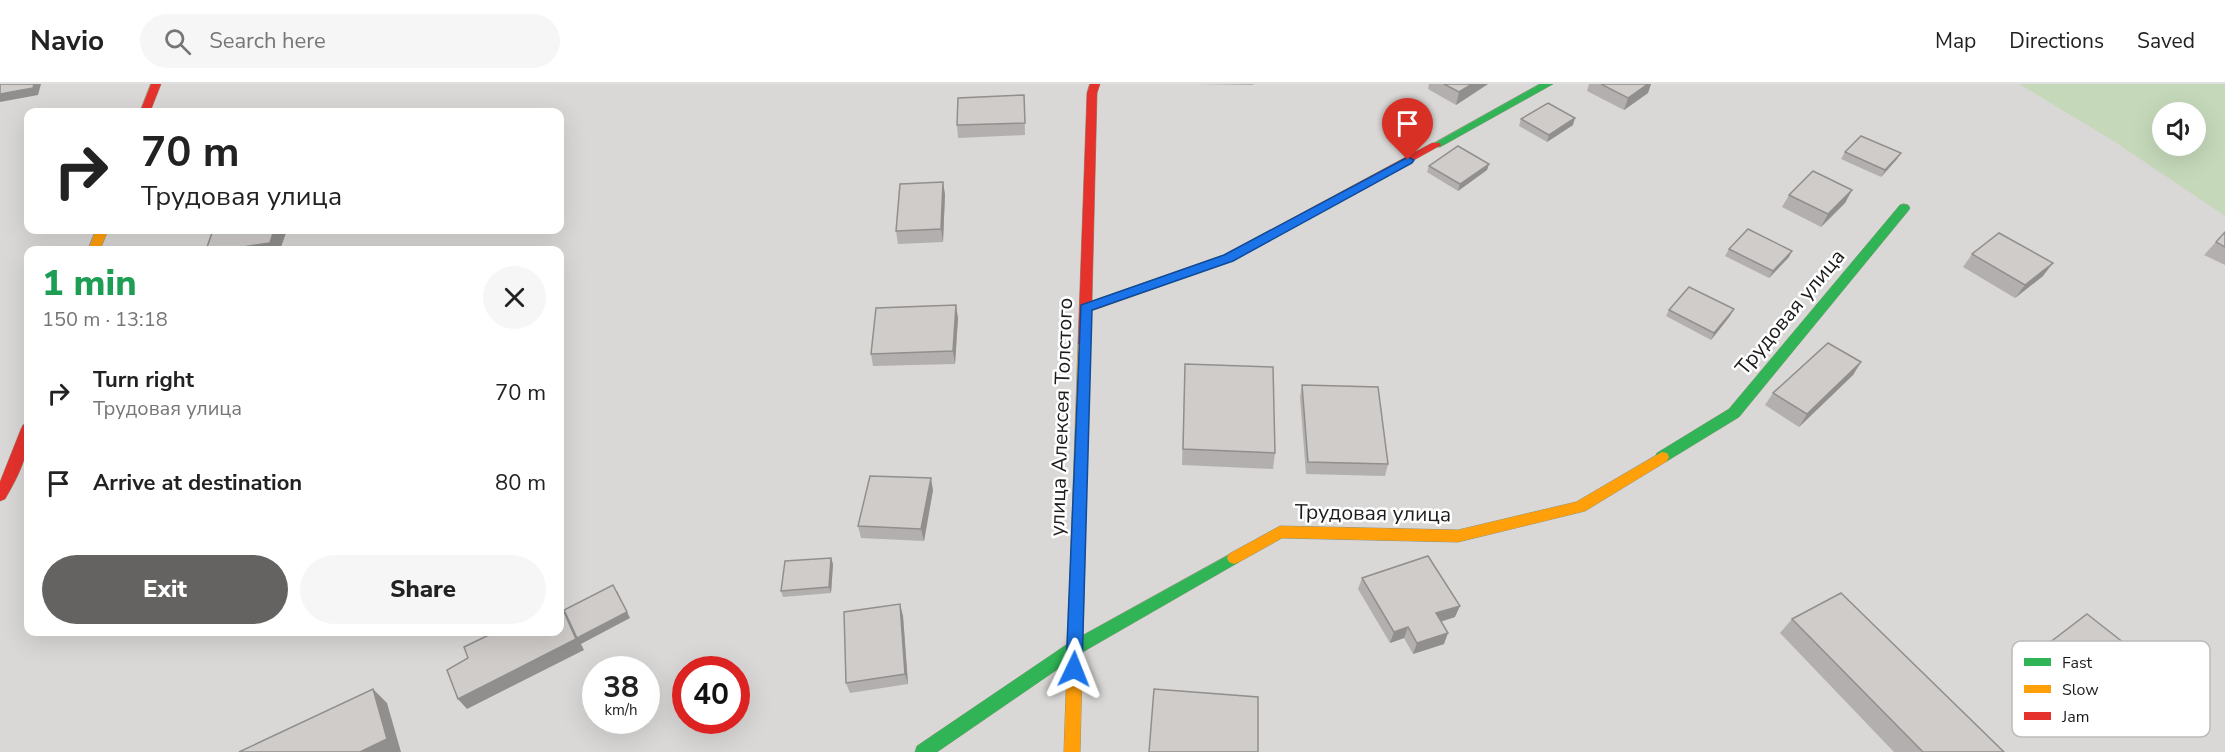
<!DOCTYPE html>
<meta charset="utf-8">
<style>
body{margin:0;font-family:"Nunito Sans",sans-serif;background:#f6f6f6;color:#222;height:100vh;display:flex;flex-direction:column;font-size:22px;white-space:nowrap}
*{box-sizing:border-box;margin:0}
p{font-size:20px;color:#767676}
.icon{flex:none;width:33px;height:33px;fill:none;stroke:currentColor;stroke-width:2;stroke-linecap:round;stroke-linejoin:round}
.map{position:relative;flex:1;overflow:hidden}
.drawer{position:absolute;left:24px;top:162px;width:540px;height:390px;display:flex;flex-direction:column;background:#fff;border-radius:12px;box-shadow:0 6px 24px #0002}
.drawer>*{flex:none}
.banner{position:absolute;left:24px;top:24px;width:540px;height:126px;border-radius:12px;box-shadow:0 6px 24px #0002;background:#fff;color:#222;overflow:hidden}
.buttons{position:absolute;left:2152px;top:18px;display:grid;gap:12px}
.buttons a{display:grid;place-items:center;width:54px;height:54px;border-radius:50%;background:#fff;box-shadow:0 6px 24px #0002;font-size:30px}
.speed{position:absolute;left:582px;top:572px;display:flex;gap:12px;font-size:30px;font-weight:700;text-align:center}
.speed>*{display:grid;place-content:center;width:78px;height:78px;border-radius:50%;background:#fff;box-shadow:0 6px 24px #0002;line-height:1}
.speed small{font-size:15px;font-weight:400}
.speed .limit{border:9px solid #d22;background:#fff;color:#111}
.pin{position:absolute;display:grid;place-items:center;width:51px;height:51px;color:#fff;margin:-62px -26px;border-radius:50% 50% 50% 0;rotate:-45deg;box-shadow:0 0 6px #0007}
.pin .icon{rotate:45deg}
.me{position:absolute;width:66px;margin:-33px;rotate:2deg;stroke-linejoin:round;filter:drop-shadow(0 0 4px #0008)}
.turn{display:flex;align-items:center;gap:21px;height:126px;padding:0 18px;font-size:27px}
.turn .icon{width:78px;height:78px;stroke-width:2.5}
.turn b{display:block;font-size:42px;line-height:51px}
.round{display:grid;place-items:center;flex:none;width:63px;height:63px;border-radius:32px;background:#f6f6f6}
.summary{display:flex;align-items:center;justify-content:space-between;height:102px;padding:0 18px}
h1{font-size:36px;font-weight:800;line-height:45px;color:#1e9e55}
.cta{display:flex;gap:12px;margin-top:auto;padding:12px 18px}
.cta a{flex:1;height:69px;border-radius:36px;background:#646362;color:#fff;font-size:24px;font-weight:800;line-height:69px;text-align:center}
.cta a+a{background:#f6f6f6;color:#222}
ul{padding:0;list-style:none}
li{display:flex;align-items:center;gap:18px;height:90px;padding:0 18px}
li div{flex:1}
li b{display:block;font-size:22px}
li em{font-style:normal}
header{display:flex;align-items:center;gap:36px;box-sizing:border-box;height:84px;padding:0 30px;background:#fff;border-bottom:2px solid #e0e0e0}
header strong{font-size:28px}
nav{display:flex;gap:33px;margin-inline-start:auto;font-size:21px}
.search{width:420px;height:54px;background:#f6f6f6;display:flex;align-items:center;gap:15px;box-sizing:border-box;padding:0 21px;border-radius:33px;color:#767676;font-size:22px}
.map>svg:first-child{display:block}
.residential{fill:#d9d8d6;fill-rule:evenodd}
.forest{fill:#c5d9ba;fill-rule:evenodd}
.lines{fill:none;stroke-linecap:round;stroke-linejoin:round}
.fast-casing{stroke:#92937e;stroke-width:1}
.slow-casing{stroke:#92937e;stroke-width:1}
.jam-casing{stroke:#92937e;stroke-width:1}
.fast{fill:#30b455;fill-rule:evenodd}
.slow{fill:#ff9f0a;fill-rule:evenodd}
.jam{fill:#e5322d;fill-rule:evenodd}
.wall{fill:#b2afae}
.shaded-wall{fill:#918f8d}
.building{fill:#cfccca;stroke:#918f8d;stroke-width:1.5}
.route{fill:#1a73e8;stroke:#114b97;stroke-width:1.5}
.labels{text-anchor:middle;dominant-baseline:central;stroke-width:5;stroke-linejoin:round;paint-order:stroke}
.street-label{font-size:21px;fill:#1c1c1c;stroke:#fff}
.key{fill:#fff;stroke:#bbb;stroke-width:1.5}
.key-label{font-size:16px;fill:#1c1c1c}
</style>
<header>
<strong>Navio</strong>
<div class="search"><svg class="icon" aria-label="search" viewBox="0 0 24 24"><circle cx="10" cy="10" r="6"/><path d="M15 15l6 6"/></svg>Search here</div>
<nav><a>Map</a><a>Directions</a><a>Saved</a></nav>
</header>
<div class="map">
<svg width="2225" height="668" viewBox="0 0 2225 668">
<rect width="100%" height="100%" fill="#eae8e5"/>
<!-- residential -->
<path class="residential" d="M0,0H2066L2163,62L2225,83V668H0ZM28,28H560V146H28ZM28,166H560V548H28ZM596,585H646V636H596ZM686,585H736V636H686Z"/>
<!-- forest -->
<path class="forest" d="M2019,0H2225V132L2115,58ZM2163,28H2196V62H2163Z"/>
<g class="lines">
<defs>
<g id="fast">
<path d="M1540,0H1553L1440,63H1432L1431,61Z"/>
<path d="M1904,120L1908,121L1910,124L1908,127L1739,333L1667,377H1657L1655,373L1657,369L1729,325L1900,121Z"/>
<path d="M1234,468L1239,470L1241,474L1239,478L1081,569L937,668H915L917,662L1069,559Z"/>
</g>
<g id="slow">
<path d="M96,146H108L100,166H88Z"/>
<path d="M1084,255L1090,260L1080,668H1064L1078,260Z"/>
<path d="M1662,368L1667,369L1669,373L1667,377L1585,427L1458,458L1282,454L1239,478L1234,480L1229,478L1227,474L1229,470L1280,442L1458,446L1576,418Z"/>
</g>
<g id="jam">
<path d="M151,0H161L150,28H140Z"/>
<path d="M1090,0H1100L1097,9L1092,217L1224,171L1432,59H1440L1441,61L1232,177L1091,227L1090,260L1084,265L1078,260L1087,9Z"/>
<path d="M28,340C31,368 19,391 5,415L0,417V398L21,345L23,341Z"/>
</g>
</defs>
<!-- fast casing -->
<use href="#fast" class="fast-casing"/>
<!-- slow casing -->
<use href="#slow" class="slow-casing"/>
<!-- jam casing -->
<use href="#jam" class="jam-casing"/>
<!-- fast -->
<use href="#fast" class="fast"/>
<!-- slow -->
<use href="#slow" class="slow"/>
<!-- jam -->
<use href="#jam" class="jam"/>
</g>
<!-- wall -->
<g class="wall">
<path d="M1198,0H1253V1Z"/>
<path d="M1429,0H1488L1456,21L1428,5Z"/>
<path d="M1589,0H1651L1648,9L1624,26L1587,7Z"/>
<path d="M1024,11L1025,51L958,54L957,41Z"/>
<path d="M1521,35L1573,41L1547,58L1519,42Z"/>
<path d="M1845,68L1897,75L1881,93L1841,75Z"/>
<path d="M1489,80L1487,86L1458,107L1427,88L1429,82Z"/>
<path d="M1852,106L1845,119L1821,143L1782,123L1789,111Z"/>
<path d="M945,110L943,158L898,160L896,147Z"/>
<path d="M2225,148V181L2204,171Z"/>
<path d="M1729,165L1789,173L1769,194L1725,172Z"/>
<path d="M1972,170L2043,192L2015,214L1963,183Z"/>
<path d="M1669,226L1730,232L1711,256L1666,232Z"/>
<path d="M958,234L955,280L873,282L871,270Z"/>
<path d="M1861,278L1853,291L1799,343L1765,321L1773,309Z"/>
<path d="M1185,280L1275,369L1273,385L1182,381Z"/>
<path d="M1302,301L1388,380L1385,392L1306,390L1300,313Z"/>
<path d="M933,406L924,457L861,454L858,442Z"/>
<path d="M831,474L833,480L831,509L783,513L781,507Z"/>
<path d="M1362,494L1455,533L1441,537L1444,560L1413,570L1404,554L1390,559L1358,505Z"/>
<path d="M903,532L908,600L850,609L846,599Z"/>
<path d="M1792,535L2004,668H1894L1780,549Z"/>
<path d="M2036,569L2111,630L2097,640L2023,579Z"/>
</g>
<!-- shaded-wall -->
<g class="shaded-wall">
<path d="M34,0H41L38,11L0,18V10Z"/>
<path d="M1472,0H1488L1456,21L1459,8Z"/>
<path d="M1648,0H1651L1648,9L1624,26L1628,14Z"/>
<path d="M1575,34L1573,41L1547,58L1549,51Z"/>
<path d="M1901,69L1897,75L1881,93L1885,86Z"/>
<path d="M1489,80L1487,86L1458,107L1460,100Z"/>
<path d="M943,98L945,110L943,158L941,145Z"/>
<path d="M1852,106L1845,119L1821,143L1828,130Z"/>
<path d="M274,146H287L280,166H223Z"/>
<path d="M1792,167L1789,173L1769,194L1773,187Z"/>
<path d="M2053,179L2043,192L2015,214L2025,201Z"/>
<path d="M956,221L958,234L955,280L953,267Z"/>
<path d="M1734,225L1730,232L1711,256L1714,249Z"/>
<path d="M1861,278L1853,291L1799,343L1807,330Z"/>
<path d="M931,394L933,406L924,457L921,445Z"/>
<path d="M831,474L833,480L831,509L829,503Z"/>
<path d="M617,507L630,534L581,560L584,566L467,625L458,615L560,518L565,528Z"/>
<path d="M900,520L903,532L908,600L905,590Z"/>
<path d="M1460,522L1455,533L1431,541L1436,529Z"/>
<path d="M1408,543L1404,554L1390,559L1394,548Z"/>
<path d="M1448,549L1444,560L1413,570L1417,559Z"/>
<path d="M373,605L387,619L401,668H360Z"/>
</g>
<!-- building -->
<g class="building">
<path d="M0,0H34L33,4L0,10Z"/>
<path d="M1444,0H1472L1459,8Z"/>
<path d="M1601,0H1648L1628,14Z"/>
<path d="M1024,11L1025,39L957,41L958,14Z"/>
<path d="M1548,19L1575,34L1549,51L1521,35Z"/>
<path d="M1861,52L1901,69L1885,86L1845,68Z"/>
<path d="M1458,62L1489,80L1460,100L1429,82Z"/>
<path d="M1813,87L1852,106L1828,130L1789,111Z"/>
<path d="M943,98L941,145L896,147L900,100Z"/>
<path d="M1748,145L1792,167L1773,187L1729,165Z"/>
<path d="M213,146H274L270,159L223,166H206Z"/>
<path d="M2225,148V163L2216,158Z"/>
<path d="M1999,149L2053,179L2025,201L1972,170Z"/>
<path d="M1689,203L1734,225L1714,249L1669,226Z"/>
<path d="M956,221L953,267L871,270L876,224Z"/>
<path d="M1828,259L1861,278L1807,330L1773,309Z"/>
<path d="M1185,280L1273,283L1275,369L1183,365Z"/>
<path d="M1302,301L1378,303L1388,380L1308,378Z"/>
<path d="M870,392L931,394L921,445L858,442Z"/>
<path d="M1428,472L1460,522L1436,529L1448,549L1417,559L1408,543L1394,548L1362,494Z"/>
<path d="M831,474L829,503L781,507L785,477Z"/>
<path d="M613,501L627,528L577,554L564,526Z"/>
<path d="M1841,509L2004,668H1923L1792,535Z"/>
<path d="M560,519L576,555L458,615L447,586L468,574L464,563L495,548H560Z"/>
<path d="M900,520L905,590L846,599L844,528Z"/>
<path d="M2087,530L2161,588L2111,630L2036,569Z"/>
<path d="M373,605L387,655L360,668H239Z"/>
<path d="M1154,605L1258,613V668H1149Z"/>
</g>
<!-- route -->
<path class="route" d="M1408,73L1414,76L1412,79L1233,177L1092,226L1082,585L1080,590L1074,592L1069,590L1066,585L1081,221L1224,171Z"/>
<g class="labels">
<!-- street labels -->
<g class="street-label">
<text transform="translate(1790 228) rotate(-50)">Трудовая улица</text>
<text transform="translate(1061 333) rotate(-88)">улица Алексея Толстого</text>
<text transform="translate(1373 429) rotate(1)">Трудовая улица</text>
</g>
</g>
<!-- legend -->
<rect x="2012" y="557" width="198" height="96" rx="9" class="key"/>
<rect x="2024" y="574" width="27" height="8" fill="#30b455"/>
<rect x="2024" y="601" width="27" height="8" fill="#ff9f0a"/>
<rect x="2024" y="628" width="27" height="8" fill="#e5322d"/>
<g class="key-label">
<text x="2062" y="584">Fast</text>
<text x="2062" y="611">Slow</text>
<text x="2062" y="638">Jam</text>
</g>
</svg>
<div class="buttons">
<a><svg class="icon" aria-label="sound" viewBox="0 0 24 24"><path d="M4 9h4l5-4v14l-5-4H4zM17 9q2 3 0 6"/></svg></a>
</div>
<div class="speed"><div>38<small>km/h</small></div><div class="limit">40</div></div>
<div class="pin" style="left:1408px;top:76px;background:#d93025"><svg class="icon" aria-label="arrive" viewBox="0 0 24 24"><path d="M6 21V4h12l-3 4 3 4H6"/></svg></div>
<svg class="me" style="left:1074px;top:585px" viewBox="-20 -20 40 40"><path d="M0-17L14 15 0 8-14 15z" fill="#1a73e8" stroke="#fff" stroke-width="4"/></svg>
<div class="banner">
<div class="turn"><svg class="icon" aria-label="right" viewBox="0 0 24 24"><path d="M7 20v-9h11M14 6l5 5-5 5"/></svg><div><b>70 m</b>Трудовая улица</div></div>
</div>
<section class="drawer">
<div class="summary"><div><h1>1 min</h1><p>150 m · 13:18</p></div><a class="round"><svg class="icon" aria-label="close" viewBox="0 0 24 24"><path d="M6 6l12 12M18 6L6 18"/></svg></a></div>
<ul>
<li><svg class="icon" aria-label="right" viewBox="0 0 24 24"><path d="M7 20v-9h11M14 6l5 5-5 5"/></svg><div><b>Turn right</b><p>Трудовая улица</p></div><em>70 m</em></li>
<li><svg class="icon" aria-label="arrive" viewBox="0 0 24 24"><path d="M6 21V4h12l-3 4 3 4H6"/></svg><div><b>Arrive at destination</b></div><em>80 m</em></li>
</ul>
<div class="cta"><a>Exit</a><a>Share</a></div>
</section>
</div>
